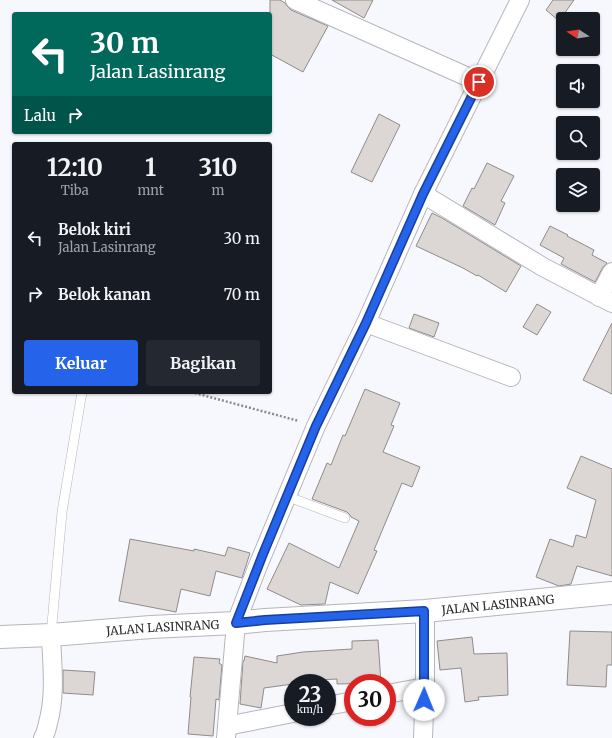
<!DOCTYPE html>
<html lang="id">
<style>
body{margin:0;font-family:Merriweather,serif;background:#242831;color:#f1f3f6;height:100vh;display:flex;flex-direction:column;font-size:15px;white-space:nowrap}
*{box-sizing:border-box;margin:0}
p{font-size:13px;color:#9ea1a6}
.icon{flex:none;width:22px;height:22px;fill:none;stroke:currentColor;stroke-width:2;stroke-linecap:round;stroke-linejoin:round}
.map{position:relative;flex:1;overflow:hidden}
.panel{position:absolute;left:12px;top:142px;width:260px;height:252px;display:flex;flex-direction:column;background:#171b24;border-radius:4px;box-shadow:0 1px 3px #0004}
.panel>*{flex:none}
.hud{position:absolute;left:12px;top:12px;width:260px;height:122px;border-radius:4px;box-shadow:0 1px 3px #0004;background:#00695c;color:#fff;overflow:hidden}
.needle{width:26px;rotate:282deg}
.buttons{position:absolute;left:556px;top:12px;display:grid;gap:8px}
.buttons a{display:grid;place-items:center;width:44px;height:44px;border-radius:4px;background:#171b24;box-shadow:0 1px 3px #0004;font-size:20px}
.speed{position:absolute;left:284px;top:674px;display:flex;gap:8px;font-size:20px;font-weight:700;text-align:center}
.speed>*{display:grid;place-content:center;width:52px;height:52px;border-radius:50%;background:#171b24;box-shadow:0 1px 3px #0004;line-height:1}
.speed small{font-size:10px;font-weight:400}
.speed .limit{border:6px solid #d22;background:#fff;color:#111}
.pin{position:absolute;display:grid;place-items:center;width:34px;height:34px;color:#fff;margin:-17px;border:2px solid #fff;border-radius:50%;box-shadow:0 1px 4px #0007}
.me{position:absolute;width:44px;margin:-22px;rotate:1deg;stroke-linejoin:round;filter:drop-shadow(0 0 3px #0008)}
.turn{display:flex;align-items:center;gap:14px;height:84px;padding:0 12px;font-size:18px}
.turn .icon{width:52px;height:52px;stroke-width:2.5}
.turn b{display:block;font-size:28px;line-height:34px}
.then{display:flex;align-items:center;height:38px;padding:0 12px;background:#0003;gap:8px;font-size:15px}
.eta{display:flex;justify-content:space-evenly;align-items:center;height:68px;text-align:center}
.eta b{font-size:24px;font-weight:700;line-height:28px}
.cta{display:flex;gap:8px;margin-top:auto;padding:8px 12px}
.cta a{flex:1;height:46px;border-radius:4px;background:#2563eb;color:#fff;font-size:16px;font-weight:700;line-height:46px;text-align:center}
.cta a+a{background:#242831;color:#f1f3f6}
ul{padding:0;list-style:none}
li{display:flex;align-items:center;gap:12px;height:56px;padding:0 12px}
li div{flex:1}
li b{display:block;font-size:15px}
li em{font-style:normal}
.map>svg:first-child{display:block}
.building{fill:#dcd6d4;stroke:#918b89}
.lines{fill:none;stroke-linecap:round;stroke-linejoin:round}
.service-casing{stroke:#b5b6bb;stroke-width:10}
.minor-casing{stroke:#b5b6bb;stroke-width:20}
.tertiary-casing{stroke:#b5b6bb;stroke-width:24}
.path{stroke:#8b8c8f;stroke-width:2.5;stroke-dasharray:2 2;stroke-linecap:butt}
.service{stroke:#fff;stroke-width:9}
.minor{stroke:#fff;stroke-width:18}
.tertiary{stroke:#fff;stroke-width:22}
.route-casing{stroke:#184099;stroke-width:10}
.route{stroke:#2563eb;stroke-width:7}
.labels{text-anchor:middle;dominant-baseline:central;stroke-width:3;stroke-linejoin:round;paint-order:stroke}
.street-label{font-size:12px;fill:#2d2d2f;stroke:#f6f8fd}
</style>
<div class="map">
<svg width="612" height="738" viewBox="0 0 612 738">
<rect width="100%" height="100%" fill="#f6f8fd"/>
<!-- building -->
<g class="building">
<path d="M270,0H280L285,3L287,6L291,10L328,26L303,72L270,54Z"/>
<path d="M332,0H373L364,18Z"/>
<path d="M553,0H574L559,21L546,10Z"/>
<path d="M379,114L400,125L372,182L351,172Z"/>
<path d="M487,163L514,176L501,201L505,203L495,225L463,206L472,188L474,189Z"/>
<path d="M432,213L442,218L521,266L506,292L478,275L477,276L463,268L416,246Z"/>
<path d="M550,226L568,235L567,236L594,250L592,255L607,263L603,267L595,282L561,264L564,258L540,245Z"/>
<path d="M537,304L551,312L537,335L523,327Z"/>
<path d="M414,314L439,323L434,337L409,328Z"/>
<path d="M612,323V394L583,380Z"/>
<path d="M365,389L400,403L391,425L394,426L383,452L420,467L412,487L402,483L374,550L377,551L358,594L330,582L325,604L301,605L267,589L289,543L339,568L359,521L351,517L350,515L347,512L312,499L327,463L331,465L343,435L345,436Z"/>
<path d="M581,456L612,469V576L577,566L571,584L559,586L536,577L550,539L573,547L576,535L586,538L596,500L567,488Z"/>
<path d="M130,539L194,551V549L225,556L228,547L250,553L242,578L216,571L210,596L181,589L176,612L119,601Z"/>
<path d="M570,631L612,632V665H607L606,687L567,685Z"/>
<path d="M472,637L474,654L507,653L508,695L478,697L479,700L465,702L461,668L440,670L437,641Z"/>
<path d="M378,640L381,683L337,684V679L300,681L301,683H293V684L264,688L261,708L240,704L243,661H244L245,656L277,663V656L303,652L352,649V641Z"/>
<path d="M194,657L220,659L219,663L222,665L219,700L216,699L213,736L188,734L191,697H190Z"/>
<path d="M63,670L95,672L93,695L63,693Z"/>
</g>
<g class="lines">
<defs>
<g id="service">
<path d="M286,496L345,518"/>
<path d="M51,635L62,512L82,392"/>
</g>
<g id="minor">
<path d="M295,0L479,82"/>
<path d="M423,194L543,267L612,303"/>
<path d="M599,297L612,272"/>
<path d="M366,323L511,377"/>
<path d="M387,694L425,687"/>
<path d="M327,706L353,701"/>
<path d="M227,726L293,713"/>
<path d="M43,738C46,733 47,728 48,723C56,695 52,664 51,635"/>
<path d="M226,738L236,623L257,568L316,426L366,323L423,194L520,0"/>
<path d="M423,738L425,687V611"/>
</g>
<g id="tertiary">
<path id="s1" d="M0,637L51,635L151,627L236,623L265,620L425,611L612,593"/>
</g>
</defs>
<!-- service casing -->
<use href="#service" class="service-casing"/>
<!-- minor casing -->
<use href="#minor" class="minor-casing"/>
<!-- tertiary casing -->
<use href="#tertiary" class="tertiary-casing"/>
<!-- path -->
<path class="path" d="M191,392L299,421"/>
<!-- service -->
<use href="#service" class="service"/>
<!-- minor -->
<use href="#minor" class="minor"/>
<!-- tertiary -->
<use href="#tertiary" class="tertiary"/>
</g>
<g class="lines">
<defs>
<path id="route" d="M424,700V611L265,620L236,623L263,554L316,426L366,323L423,194L479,82"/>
</defs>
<!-- route casing -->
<use href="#route" class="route-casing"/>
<!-- route -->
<use href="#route" class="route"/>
</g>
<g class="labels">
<!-- street labels -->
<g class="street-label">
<text stroke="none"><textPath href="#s1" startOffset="499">JALAN LASINRANG</textPath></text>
<text stroke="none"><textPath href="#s1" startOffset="163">JALAN LASINRANG</textPath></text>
</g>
</g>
</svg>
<div class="buttons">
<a><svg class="needle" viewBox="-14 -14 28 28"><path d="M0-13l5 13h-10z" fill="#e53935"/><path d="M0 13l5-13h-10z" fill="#9ea1a6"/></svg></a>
<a><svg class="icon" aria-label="sound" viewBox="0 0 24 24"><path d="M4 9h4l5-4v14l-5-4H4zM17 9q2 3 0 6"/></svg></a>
<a><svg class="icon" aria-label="search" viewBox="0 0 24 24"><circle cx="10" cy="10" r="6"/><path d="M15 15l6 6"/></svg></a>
<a><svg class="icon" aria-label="layers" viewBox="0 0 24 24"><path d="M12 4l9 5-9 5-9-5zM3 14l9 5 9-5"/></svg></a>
</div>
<div class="speed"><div>23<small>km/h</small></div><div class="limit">30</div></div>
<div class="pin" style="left:479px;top:82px;background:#d93025"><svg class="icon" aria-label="arrive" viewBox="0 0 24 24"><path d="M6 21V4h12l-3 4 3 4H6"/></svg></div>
<svg class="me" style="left:424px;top:700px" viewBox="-20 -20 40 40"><circle r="19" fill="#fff"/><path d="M0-13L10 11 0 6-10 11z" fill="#2563eb"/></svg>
<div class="hud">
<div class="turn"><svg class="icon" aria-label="left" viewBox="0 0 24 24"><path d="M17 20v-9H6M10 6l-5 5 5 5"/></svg><div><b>30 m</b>Jalan Lasinrang</div></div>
<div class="then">Lalu<svg class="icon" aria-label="right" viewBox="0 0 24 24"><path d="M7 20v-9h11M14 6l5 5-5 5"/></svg></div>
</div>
<section class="panel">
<div class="eta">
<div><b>12:10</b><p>Tiba</p></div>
<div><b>1</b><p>mnt</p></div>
<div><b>310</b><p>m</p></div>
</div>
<ul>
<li><svg class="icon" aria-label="left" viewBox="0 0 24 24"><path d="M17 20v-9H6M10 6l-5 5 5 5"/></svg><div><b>Belok kiri</b><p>Jalan Lasinrang</p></div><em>30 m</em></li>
<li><svg class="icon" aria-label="right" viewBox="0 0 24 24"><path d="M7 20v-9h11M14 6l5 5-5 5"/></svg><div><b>Belok kanan</b></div><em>70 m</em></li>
</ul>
<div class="cta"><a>Keluar</a><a>Bagikan</a></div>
</section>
</div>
